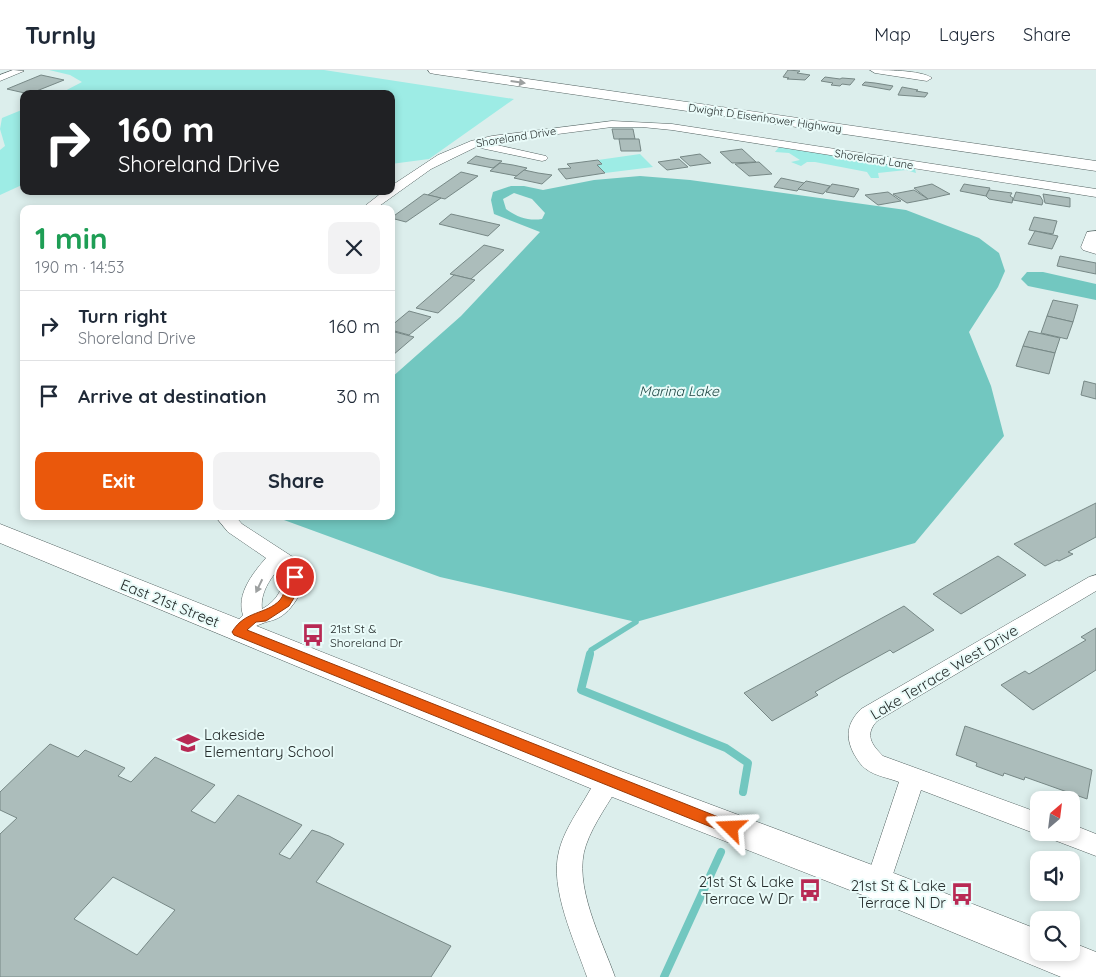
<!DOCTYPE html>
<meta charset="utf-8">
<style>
body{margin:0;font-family:Quicksand,sans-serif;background:#f2f2f3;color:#1f2937;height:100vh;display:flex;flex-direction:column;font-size:19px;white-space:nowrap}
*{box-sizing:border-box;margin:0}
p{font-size:16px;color:#747a83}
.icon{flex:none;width:28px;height:28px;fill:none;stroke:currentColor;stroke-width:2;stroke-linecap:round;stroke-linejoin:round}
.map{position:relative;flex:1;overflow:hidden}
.drawer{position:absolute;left:20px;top:135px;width:375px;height:315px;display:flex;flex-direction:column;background:#fff;border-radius:10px;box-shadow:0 2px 8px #0003}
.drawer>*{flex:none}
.banner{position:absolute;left:20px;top:20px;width:375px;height:105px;border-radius:10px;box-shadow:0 2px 8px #0003;background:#202124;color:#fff;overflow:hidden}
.needle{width:32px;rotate:28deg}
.tools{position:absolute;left:1030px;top:721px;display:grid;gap:10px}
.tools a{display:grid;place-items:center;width:50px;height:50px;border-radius:10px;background:#fff;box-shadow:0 2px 8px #0003;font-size:25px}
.pin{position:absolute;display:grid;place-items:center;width:42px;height:42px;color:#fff;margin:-21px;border:2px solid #fff;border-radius:50%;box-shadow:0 1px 5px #0007}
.me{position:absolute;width:55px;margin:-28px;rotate:291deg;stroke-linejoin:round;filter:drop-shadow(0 0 4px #0008)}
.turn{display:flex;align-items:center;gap:18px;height:105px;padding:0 15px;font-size:22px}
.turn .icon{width:65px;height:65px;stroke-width:2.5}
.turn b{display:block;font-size:35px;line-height:42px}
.round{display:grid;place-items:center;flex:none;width:52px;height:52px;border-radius:10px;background:#f2f2f3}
.overview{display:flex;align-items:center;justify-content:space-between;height:85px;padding:0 15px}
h1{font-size:30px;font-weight:700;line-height:38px;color:#1e9e55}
.action{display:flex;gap:10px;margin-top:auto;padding:10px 15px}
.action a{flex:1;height:58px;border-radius:10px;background:#ea580c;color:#fff;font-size:20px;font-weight:700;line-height:58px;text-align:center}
.action a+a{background:#f2f2f3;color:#1f2937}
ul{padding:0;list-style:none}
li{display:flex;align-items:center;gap:15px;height:70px;padding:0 15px;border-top:1px solid #e0e1e3}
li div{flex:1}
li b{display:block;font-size:19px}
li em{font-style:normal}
header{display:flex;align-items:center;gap:30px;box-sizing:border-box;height:70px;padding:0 25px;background:#fff;border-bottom:1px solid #e0e1e3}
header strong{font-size:24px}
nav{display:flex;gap:28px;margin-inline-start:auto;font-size:18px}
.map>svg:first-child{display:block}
.green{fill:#9dece5}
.water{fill:#72c7c0;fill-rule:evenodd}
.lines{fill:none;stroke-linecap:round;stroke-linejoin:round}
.stream-far1{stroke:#72c7c0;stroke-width:5.5}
.stream{stroke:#72c7c0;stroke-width:8}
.building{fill:#acbdbb;stroke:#778886;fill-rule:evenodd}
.street-casing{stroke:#546362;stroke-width:1}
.secondary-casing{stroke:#546362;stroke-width:1}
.highway-casing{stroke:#546362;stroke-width:1}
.street{fill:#fff;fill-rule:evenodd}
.secondary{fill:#fff;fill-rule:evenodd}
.highway{fill:#fff;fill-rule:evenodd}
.oneway{fill:#9da0a0}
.route{fill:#ea580c;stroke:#983908}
.labels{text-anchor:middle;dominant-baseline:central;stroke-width:4;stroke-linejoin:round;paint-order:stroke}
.far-street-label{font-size:11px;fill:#262d2c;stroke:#e9fbf9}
.poi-label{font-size:12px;fill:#262d2c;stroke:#e9fbf9;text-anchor:start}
.water-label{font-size:14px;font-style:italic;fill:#1f4744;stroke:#e9fbf9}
.near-street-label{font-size:15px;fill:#262d2c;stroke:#e9fbf9}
.near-poi-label{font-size:15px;fill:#262d2c;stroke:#e9fbf9;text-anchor:end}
</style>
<header>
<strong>Turnly</strong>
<nav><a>Map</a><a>Layers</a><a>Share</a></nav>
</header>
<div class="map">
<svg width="1096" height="907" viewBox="0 0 1096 907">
<rect width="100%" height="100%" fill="#dceeec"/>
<!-- green -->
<g class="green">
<path d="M49,0H324L514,29L429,89L391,94V24H59L82,12L70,5Z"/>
<path d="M24,39V114L0,125V80L5,76L0,59L2,48Z"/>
<path d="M779,77L903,96L915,99L916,103L906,100L878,103L879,108H871L867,102L815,92H807L801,96L791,92L800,90L789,83L775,82Z"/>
<path d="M640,84L653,97L605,103L597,95L601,94L598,90Z"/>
</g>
<!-- water -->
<g class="water">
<path d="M640,106L690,110L906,140L979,168L999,183L1005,201L998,217L969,262L991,316L1004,366L915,473L636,552L440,507L273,446H391V308L461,246L540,162L494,144L491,130L493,122L511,116H524L543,120L594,110ZM514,123L532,129L545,143L542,149C528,151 517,147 506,139L503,129Z"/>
<path d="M1027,202H1043L1096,214V230L1028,216L1021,209Z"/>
</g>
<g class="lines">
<!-- stream-far1 -->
<path class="stream-far1" d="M590,585L591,580L636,552"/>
<!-- stream -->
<g class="stream">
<path d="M590,584L581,620L726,678L748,693L743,722"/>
<path d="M664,907L721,782"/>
</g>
</g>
<!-- building -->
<g class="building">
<path d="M788,0L800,1L797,3L810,5L805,10L787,9L789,8L783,7Z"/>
<path d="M41,5L64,10L29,24L7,19Z"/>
<path d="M825,7L840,9L842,8L855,9L850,15L842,14L840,16L831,15L833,13L821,11Z"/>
<path d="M865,12L875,13L893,16L890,20L862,15Z"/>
<path d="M902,17L918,20L916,21L928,23L925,27L898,25Z"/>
<path d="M612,59H633L635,69H614Z"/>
<path d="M619,69H639L641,81H621Z"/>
<path d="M742,79L756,92L732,93L720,82Z"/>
<path d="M700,84L711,93L690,96L680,87Z"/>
<path d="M476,86L489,89L502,91L493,98L467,93Z"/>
<path d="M679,89L688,97L667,100L658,92Z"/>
<path d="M598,90L602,94L597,95L605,103L566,109L558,99L571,98L567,94Z"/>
<path d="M759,92L772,104L749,106L735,94Z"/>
<path d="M500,93L513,95L527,98L517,106L490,101Z"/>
<path d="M524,100L538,103L552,105L542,114L514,108Z"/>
<path d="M461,102L478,106L445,129L428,125Z"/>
<path d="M781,108L795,111L804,113L797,121L774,117Z"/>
<path d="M806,111L816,113L830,116L823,124L798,119Z"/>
<path d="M832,114L844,116L859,119L854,127L826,122Z"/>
<path d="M932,114L950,124L928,129L914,118Z"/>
<path d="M964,114L976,116L990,118L986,126L960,121Z"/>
<path d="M914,120L928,129L907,133L893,124Z"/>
<path d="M989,120L1012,123L1010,126L1013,128L1012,133L989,129L986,126Z"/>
<path d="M888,122L901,131L878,135L865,125Z"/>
<path d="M1016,122L1040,126L1043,131L1042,135L1013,130Z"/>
<path d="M424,124L441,128L406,152L391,148Z"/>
<path d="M1043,124L1070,128V137L1045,133Z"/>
<path d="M451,144L500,155L488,166L439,154Z"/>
<path d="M1034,147L1057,151L1053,164L1029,160Z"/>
<path d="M1035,161L1058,166L1052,179L1028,174Z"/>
<path d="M484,175L504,180L471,209L450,204Z"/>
<path d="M1060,186L1096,193V204L1057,196Z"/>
<path d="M454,205L475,210L438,243L416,238Z"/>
<path d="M1053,230L1078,235L1073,252L1047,246Z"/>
<path d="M409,241L431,247L409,265L391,260V256Z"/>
<path d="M1047,246L1073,252L1067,269L1041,263Z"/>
<path d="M391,261L414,267L393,285L391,284Z"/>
<path d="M1029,261L1060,268L1055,283L1023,276Z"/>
<path d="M1023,276L1055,283L1049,304L1016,296Z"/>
<path d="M1084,311L1096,314V329L1081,325Z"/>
<path d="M1096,433V467L1068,482L1073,484L1059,491L1057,490L1045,496L1014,474Z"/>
<path d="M998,486L1026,505L961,544L933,524Z"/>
<path d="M904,536L934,560L893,583L890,580L841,607L815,622L818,625L772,651L744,623Z"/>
<path d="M1096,558V600L1033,640L1001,615L1025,601L1029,604L1044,595L1086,570L1081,567Z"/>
<path d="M965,656L1092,700L1087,729L1025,707L1024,710L1004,703L1003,706L976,696L977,693L956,685Z"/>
<path d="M50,674L78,687L85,680L125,698L118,706L131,712L155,687L215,715L191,741L215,753L238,725L302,755L279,784L290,789L312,760L329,766L344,774L316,812L451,876L431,907H0V764L17,748L0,740V722ZM113,807L175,840L137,885L74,849Z"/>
</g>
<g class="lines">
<defs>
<g id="street">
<path d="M13,0L24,1L0,11V5Z"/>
<path d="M870,0C885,0 921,0 932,8L927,11L875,3Z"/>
<path d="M612,51L672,54L1096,119V127L672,60L642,57H612L488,73L546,86L548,88L546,90L542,91L476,77L431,99L375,139H361L384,121H391V116L438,85L471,71L492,66Z"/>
<path d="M1096,161V184L1083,180L1081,177L1087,162Z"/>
<path d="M215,446H235L242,454L302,493C312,510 294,539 280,547C274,551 267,551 261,554C247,558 249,572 231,566L228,561L243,545C236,524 253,503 266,488L228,462ZM280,497L285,501C284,518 277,531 262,539C260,523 270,509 280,497Z"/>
<path d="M1096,505V521L877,651C864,665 872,675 883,686L1039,743V762H1045L1039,765L921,720L887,822L878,826L869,822L865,814L899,712C889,708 875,706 866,699C861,696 857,689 854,684C845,667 847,653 861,639L1089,507Z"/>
<path d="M609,701L617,704L621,711C610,732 594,752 586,775C572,814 602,870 615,907H587C575,872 549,818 559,781C563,764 574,747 583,732C590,721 596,706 609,701Z"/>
<path d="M1071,754L1096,764V786L1054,770L1051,762H1071Z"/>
</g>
<path id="secondary" d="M0,454L621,701L891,802L1039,860V882H1071V872L1096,882V907H1061L865,826L597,721L0,473Z"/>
<path id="highway" d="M428,0H465L1096,91V101L435,4L430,3Z"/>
</defs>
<!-- street casing -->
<use href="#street" class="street-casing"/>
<!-- secondary casing -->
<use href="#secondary" class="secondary-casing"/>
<!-- highway casing -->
<use href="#highway" class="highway-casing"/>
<!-- street -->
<use href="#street" class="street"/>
<!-- secondary -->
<use href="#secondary" class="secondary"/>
<!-- highway -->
<use href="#highway" class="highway"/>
</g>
<!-- one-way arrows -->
<defs><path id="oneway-solid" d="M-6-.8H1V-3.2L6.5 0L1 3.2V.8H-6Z" transform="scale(1.25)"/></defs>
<g class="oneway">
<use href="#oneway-solid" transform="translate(518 12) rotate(8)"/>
<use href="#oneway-solid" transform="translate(259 516) rotate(116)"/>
</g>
<!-- route -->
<path class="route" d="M295,503L301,507L297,523L289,536L266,551L256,552L247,560L736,754L739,758L736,763L731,765L726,763L234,565L232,562C245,540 266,545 280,530C287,522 285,506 295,503Z"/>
<!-- icons -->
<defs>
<symbol id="bus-bare" viewBox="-9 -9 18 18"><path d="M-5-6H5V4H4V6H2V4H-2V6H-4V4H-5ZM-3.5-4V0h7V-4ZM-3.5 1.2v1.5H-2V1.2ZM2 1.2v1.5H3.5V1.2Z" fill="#b82954" stroke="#e9fbf9" stroke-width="2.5" paint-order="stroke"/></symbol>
<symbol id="school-bare" viewBox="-9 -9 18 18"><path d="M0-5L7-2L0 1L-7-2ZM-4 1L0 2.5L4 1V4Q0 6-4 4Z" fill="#b82954" stroke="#e9fbf9" stroke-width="2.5" paint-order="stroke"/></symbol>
</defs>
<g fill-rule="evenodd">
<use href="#bus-bare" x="297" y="549" width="32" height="32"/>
<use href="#school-bare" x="172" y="657" width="32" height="32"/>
<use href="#bus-bare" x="794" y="804" width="32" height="32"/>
<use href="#bus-bare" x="946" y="808" width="32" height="32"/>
</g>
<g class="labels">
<!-- far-street labels -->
<g class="far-street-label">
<text transform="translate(765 48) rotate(8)">Dwight D Eisenhower Highway</text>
<text transform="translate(516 67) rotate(-9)">Shoreland Drive</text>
<text transform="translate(874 89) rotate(9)">Shoreland Lane</text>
</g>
<!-- poi labels -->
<g class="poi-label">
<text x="330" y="558">21st St &amp;<tspan x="330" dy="14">Shoreland Dr</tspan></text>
</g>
<!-- water labels -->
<g class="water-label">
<text x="679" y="321">Marina Lake</text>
</g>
<!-- near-street labels -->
<g class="near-street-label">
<text transform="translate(170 533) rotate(22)">East 21st Street</text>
<text transform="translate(944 602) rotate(-31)">Lake Terrace West Drive</text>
</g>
<!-- near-poi labels -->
<g class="near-poi-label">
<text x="204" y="664" text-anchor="start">Lakeside<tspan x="204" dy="17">Elementary School</tspan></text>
<text x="794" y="811">21st St &amp; Lake<tspan x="794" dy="17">Terrace W Dr</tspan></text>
<text x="946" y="815">21st St &amp; Lake<tspan x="946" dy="17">Terrace N Dr</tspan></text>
</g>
</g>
</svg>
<div class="tools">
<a><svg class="needle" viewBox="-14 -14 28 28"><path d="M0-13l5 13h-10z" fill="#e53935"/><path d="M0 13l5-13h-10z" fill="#747a83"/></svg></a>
<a><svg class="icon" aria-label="sound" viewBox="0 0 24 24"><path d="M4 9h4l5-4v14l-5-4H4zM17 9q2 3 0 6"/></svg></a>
<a><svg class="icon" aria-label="search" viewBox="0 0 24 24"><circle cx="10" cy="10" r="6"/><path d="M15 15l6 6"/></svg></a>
</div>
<div class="pin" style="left:295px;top:507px;background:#d93025"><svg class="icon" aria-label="arrive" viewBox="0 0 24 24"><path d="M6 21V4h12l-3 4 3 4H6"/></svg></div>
<svg class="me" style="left:731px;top:758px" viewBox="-20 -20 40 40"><path d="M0-17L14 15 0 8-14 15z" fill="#ea580c" stroke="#fff" stroke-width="4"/></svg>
<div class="banner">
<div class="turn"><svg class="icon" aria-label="right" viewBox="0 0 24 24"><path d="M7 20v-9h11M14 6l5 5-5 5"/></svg><div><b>160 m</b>Shoreland Drive</div></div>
</div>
<section class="drawer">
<div class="overview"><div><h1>1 min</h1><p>190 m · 14:53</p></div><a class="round"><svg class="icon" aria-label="close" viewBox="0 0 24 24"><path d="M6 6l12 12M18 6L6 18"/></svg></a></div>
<ul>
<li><svg class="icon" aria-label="right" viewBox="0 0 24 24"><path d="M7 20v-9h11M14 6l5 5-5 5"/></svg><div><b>Turn right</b><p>Shoreland Drive</p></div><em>160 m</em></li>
<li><svg class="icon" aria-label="arrive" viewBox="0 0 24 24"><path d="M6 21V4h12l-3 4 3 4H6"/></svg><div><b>Arrive at destination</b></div><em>30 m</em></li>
</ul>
<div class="action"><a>Exit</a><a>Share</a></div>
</section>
</div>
